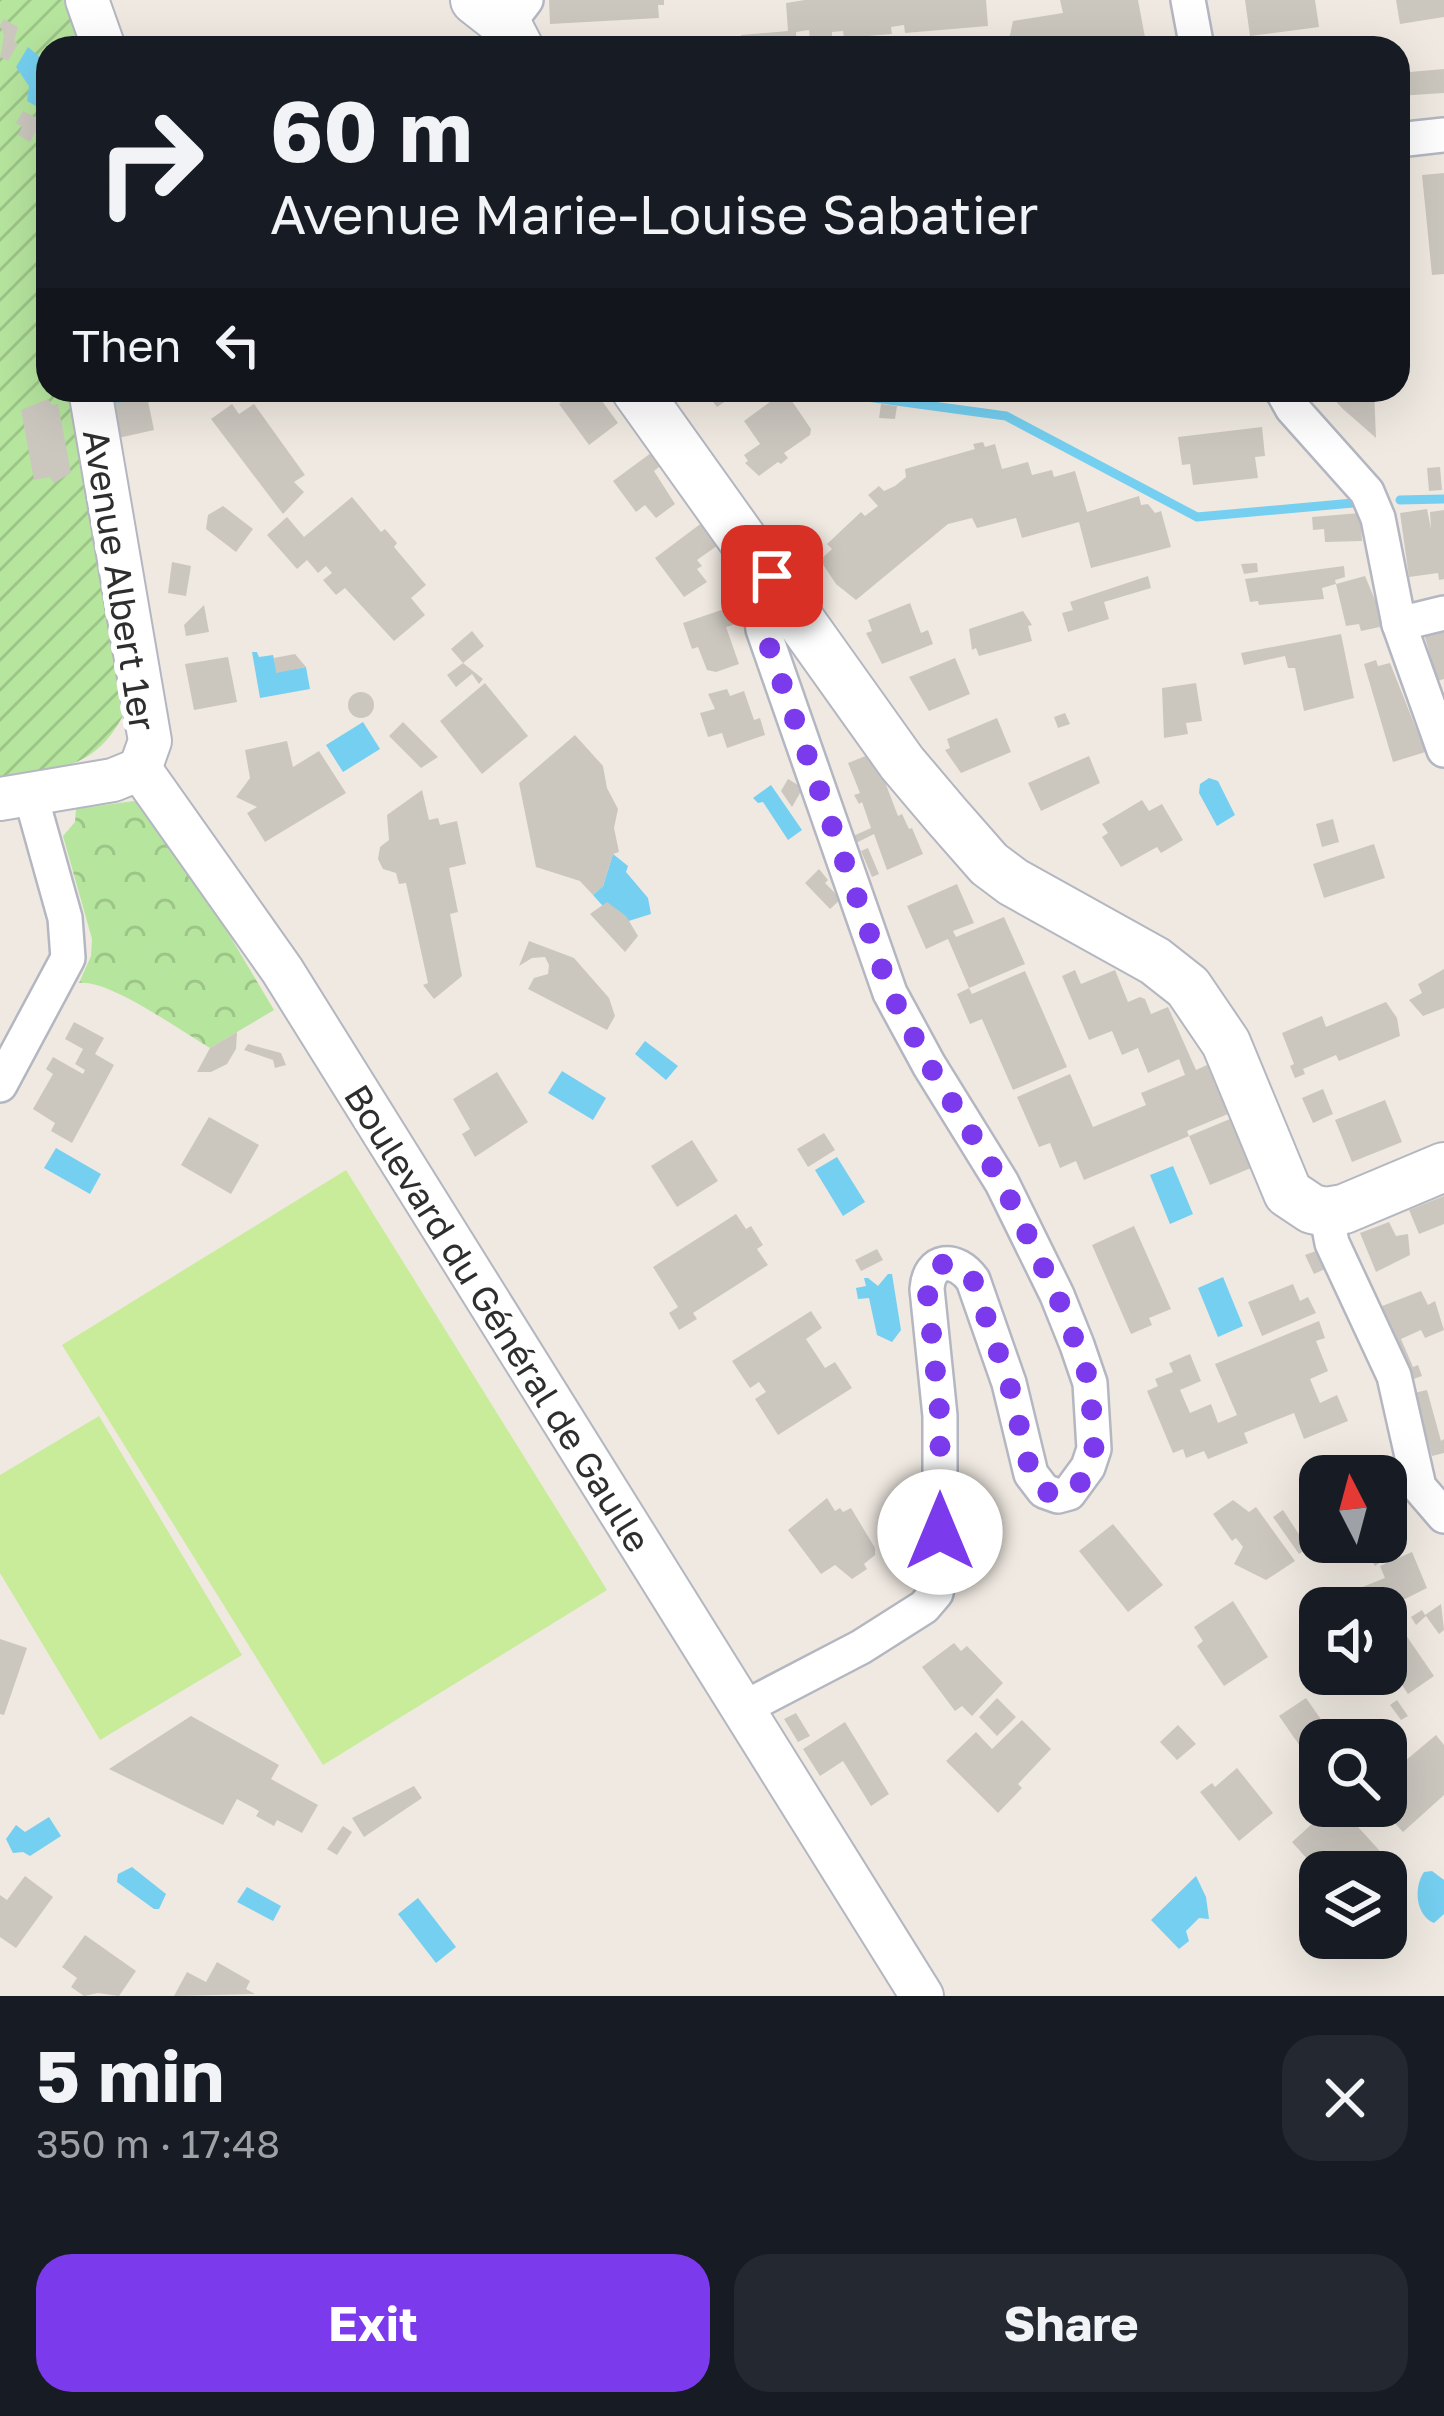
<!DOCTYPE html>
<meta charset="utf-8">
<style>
body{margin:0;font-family:"Golos Text",sans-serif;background:#242831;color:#f1f3f6;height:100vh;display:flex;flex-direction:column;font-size:45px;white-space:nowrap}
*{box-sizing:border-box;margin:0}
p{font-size:39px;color:#9ea1a6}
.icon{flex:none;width:66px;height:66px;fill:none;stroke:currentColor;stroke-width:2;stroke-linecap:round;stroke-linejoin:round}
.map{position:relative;height:1996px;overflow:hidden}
.details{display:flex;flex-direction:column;background:#171b24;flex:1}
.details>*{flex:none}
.banner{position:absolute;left:36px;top:36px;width:1374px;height:366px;border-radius:36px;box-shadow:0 12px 48px #0002;background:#171b24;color:#f1f3f6;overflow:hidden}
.needle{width:78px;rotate:354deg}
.tools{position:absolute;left:1299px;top:1455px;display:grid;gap:24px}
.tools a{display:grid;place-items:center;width:108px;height:108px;border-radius:24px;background:#171b24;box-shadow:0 12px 48px #0002;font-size:60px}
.pin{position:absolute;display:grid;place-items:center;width:102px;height:102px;color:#fff;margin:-51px;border-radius:24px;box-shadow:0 6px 18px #0006}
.me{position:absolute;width:132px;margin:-66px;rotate:0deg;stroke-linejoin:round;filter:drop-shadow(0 0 9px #0008)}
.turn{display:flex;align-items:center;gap:42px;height:252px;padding:0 36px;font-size:54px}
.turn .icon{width:156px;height:156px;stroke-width:2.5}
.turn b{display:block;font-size:84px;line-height:102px}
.then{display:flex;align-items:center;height:114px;padding:0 36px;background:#0003;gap:24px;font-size:45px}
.round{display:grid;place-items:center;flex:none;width:126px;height:126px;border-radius:36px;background:#242831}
.overview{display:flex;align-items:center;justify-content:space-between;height:204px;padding:0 36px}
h1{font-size:72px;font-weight:700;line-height:90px}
.action{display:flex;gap:24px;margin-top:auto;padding:24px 36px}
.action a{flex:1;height:138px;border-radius:36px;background:#7c3aed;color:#fff;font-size:48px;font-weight:700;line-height:138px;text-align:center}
.action a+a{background:#242831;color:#f1f3f6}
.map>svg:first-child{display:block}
.park{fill:url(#park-crowns)}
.garden{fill:url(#garden-furrows)}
.pitch{fill:#c9ec9a}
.water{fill:#75cff0}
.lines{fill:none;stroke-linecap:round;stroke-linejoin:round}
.stream{stroke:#75cff0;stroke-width:9}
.building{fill:#cbc7bf}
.minor-casing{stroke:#b4b7c1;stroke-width:38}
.tertiary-casing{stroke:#b4b7c1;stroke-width:46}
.secondary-casing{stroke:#b4b7c1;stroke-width:52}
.minor{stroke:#fff;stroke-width:33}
.tertiary{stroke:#fff;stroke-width:42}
.secondary{stroke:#fff;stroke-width:48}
.route{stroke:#7c3aed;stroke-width:21;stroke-dasharray:0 37.8}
.labels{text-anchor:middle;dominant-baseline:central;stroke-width:12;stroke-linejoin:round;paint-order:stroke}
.street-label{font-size:36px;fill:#2e2e2e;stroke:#fff}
</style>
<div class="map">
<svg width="1444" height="1996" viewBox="0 0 1444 1996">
<defs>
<pattern id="park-crowns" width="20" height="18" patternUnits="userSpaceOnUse" patternTransform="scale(3)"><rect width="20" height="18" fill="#b6e59e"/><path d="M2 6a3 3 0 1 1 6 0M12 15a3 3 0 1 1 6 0" fill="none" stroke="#9dc588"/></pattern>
<pattern id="garden-furrows" width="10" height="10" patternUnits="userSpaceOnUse" patternTransform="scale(3)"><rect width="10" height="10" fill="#b6e59e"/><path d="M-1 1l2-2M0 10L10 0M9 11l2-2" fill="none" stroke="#9dc588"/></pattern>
</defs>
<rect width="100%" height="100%" fill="#efe9e1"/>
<!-- park -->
<path class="park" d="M134,801L154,809L274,1010L210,1048C181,1031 109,979 79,983L91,956L92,939L63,836L75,822L76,809Z"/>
<!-- garden -->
<path class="garden" d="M0,0H67L85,48H48V390H71L126,709C99,769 58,769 0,780Z"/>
<!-- pitch -->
<g class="pitch">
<path d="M346,1170L607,1590L323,1765L62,1345Z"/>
<path d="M99,1416L242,1655L100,1740L0,1573V1475Z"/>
</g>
<!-- water -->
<g class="water">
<path d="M28,47L48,64V113L27,101L29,86L16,67Z"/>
<path d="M252,652H257L259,657L273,655L277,672L306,667L310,689L260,698Z"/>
<path d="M363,722L380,749L343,772L326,745Z"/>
<path d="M1209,778L1218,781L1235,815L1217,826L1199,793L1200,784Z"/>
<path d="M771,785L802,830L788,840L763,802L758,803L753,798Z"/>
<path d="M613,854L628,866L626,872L648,898L651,914L619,924L593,895L603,886Z"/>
<path d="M645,1041L678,1066L666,1080L635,1054Z"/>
<path d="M562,1071L606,1098L593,1120L548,1093Z"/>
<path d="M56,1148L101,1174L90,1194L44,1168Z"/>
<path d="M837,1157L865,1202L843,1216L815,1170Z"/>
<path d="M1173,1166L1193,1214L1170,1224L1150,1175Z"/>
<path d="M888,1274H892L901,1330L892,1342L877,1335L869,1298L858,1299L856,1288L866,1286L864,1278H868L878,1286Z"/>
<path d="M1223,1277L1243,1326L1218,1337L1198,1288Z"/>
<path d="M49,1817L61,1836L30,1856L23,1852L13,1853L6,1839L16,1825L25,1832Z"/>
<path d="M132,1867L166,1894L159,1909H154L117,1882L118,1874Z"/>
<path d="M1432,1871L1444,1880V1914L1434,1923C1416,1916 1413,1888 1424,1872Z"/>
<path d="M1196,1876L1206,1897L1209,1919L1199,1918L1186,1931L1189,1941L1179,1949L1151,1920Z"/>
<path d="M247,1887L281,1906L273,1921L237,1902Z"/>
<path d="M418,1898L456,1947L436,1963L398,1914Z"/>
</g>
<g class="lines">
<!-- stream -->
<g class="stream">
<path d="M307,390H323"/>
<path d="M847,390L867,397L1006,416L1197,517L1353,503"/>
<path d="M105,400L200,390"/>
<path d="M1400,500L1444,499"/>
</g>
</g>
<!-- building -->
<g class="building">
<path d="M549,0H664V5H658L659,18L550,24Z"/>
<path d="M805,0H986L988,26L905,33L904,25L891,27L892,34L844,38L843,31L832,32V39L810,41L809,30L796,32L797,48H743L741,35L788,31L786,3Z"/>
<path d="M1060,0H1138L1147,48H998L1010,35L1013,21L1063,13Z"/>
<path d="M1245,0H1315L1319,27L1250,36Z"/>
<path d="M1396,0H1444V17L1400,24Z"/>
<path d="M4,19L18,27L14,41L18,44L8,61L0,57L4,36L0,25Z"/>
<path d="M603,37V48H587L586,38Z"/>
<path d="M1444,69V93L1398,96V73Z"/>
<path d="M23,111L42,121L30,142L18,135L22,127L16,123Z"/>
<path d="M1444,173V274L1432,275L1422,175Z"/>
<path d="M578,390H594L618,423L589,445L559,404Z"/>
<path d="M704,390H742L717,407Z"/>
<path d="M1325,390H1374L1376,438L1343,409Z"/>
<path d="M785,391L811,429L810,435L784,453L788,458L781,464L778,462L759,476L745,463L748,461L744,455L760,444L744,421Z"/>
<path d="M48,399L52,405L58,404L71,473L54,483L50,477L34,480L21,410Z"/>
<path d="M148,401L154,430L114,439L107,403Z"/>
<path d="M232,404L239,414L254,404L305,475L294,482L304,492L283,514L211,419Z"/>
<path d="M881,404L897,406L895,419L879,418Z"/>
<path d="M1262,427L1265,456L1255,457L1258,478L1193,485L1190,464L1182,465L1178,437Z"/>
<path d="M983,442L985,447L995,444L1002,469L1028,462L1032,475L1052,470L1054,477L1075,471L1087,512L1139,496L1141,505L1148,504L1155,513L1161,511L1171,547L1091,568L1079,522L1022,538L1016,518L977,528L972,518L948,524L856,600L836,584L820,560L832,549L827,544L861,512L865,516L878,506L868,495L879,486L884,491L895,486L906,477L905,469L975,449L973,444Z"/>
<path d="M655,450L664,463L654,471L675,504L656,518L645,505L636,512L613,481Z"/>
<path d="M1440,467L1442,490L1429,491L1427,468Z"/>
<path d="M352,497L381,532L385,529L397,543L394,547L426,585L411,598L425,615L394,641L345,588L336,595L323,580L332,573L326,566L318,573L307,560L297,569L267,535L287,517L304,537Z"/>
<path d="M223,506L253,529L236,552L206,529L208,515Z"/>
<path d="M1427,509L1431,529L1430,512L1444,510V579L1439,580L1438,573L1409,577L1400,513Z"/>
<path d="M1360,513L1362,541L1325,542L1324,529L1313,530L1312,517Z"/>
<path d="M711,516L728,538L697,560L702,566L697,569L707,582L684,597L655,558Z"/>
<path d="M172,562L191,566L186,596L168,593Z"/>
<path d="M1257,563L1258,572L1244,574L1241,564Z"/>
<path d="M1344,566L1345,577L1335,580L1336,584L1365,576L1378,607L1384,606L1389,625L1361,631L1359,624L1346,626L1336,584L1322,588L1324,599L1259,605L1258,601L1250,602L1245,579Z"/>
<path d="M1148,576L1151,588L1104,602L1109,619L1068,632L1062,613L1073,610L1070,602Z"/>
<path d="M745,602L746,621L726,627L739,664L716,672L707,670L698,647L692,649L683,623Z"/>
<path d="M910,603L921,633L928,630L933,644L882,664L866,633L872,631L868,620Z"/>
<path d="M204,605L209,632L186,636L184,625Z"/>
<path d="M1023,611L1032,625L1028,626L1032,641L979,656L976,648L972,650L969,629Z"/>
<path d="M1444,620V679L1437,681L1422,626Z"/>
<path d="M472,631L484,646L463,663L483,679L479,684L472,674L456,687L447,675L463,663L451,649Z"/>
<path d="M1341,634L1354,698L1304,711L1295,668H1288L1285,656L1244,665L1241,653Z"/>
<path d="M295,654L306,667L276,673L274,658Z"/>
<path d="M228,657L237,702L194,710L185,664Z"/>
<path d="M955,658L970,694L929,711L909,677Z"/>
<path d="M1376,660L1378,666L1390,663L1421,741L1427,738L1432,750L1393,762L1364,664Z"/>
<path d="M485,683L528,736L482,774L440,721Z"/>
<path d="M1196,683L1202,721L1186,723L1188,734L1164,738L1162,688Z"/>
<path d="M727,689L730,696L744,691L754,720L760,718L765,735L727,748L722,733L708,737L700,713L715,709L708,694Z"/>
<circle cx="361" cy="705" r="13"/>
<path d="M1065,713L1070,724L1058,728L1054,717Z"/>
<path d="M997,718L1011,752L961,773L945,750L950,748L947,739Z"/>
<path d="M403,722L438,757L421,768L389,736Z"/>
<path d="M575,735L603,766L607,788L618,809L614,828L619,852L613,854L603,886L593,895L580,881L536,867L519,783Z"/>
<path d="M287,741L293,767L319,751L346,793L265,842L247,813L257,807L236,797L250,778L245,750Z"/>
<path d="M868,755L873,763L877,761L898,816L902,814L909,829L912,828L923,854L887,870L874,834L854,844L851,837L871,828L862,802L859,804L854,795L860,793L848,763Z"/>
<path d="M1089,756L1100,783L1041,811L1028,783Z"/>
<path d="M788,779L803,788L792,807L781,791Z"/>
<path d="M422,790L429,820L438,818L440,825L457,821L466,864L449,868L458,912L450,914L462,976L434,999L423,985L428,983L406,883L399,884L396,873L383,869L378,859L380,847L389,840L387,815Z"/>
<path d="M1142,800L1149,811L1162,804L1183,840L1161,853L1157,847L1121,867L1102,837L1108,833L1102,824Z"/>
<path d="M1333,819L1339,842L1322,847L1316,824Z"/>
<path d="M1374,844L1385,878L1324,898L1313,864Z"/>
<path d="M868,848L879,874L872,877L861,851Z"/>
<path d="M819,869L828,880L825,883L841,899L830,909L805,883Z"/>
<path d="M957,884L974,923L953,931L956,937L1004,917L1025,964L969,988L972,994L1025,971L1067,1067L1013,1090L982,1019L970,1024L957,994L969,988L948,939L926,949L907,906Z"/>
<path d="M607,902L626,916L638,936L625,952L590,914Z"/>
<path d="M529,941L574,958L609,998L615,1016L607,1030L528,989L534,978L548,974L549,965L545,957L532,958L519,966Z"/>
<path d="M1444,969V1008L1423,1016L1409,1000L1422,993L1418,984Z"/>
<path d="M1075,970L1081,984L1115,970L1128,1002L1140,997L1145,999L1151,1014L1168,1007L1196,1070L1207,1065L1228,1114L1187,1131L1189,1136L1230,1119L1251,1168L1210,1185L1189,1136L1084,1180L1076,1161L1060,1168L1050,1143L1039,1147L1017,1097L1070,1074L1093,1127L1146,1105L1141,1093L1185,1075L1179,1059L1148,1073L1138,1048L1122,1055L1112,1031L1089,1040L1062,976Z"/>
<path d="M1386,1002L1397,1018L1400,1036L1339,1061L1336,1055L1303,1069L1305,1074L1295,1078L1290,1066L1294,1064L1282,1033L1322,1016L1326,1027Z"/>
<path d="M74,1022L104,1038L95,1054L114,1065L72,1143L51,1131L55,1123L33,1109L53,1074L46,1069L53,1057L83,1074L85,1070L75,1064L83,1049L65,1039Z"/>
<path d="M237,1032L236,1049L227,1064L211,1072H197L210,1048Z"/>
<path d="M248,1044L281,1053L286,1065L275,1068L273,1060L244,1050Z"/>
<path d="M497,1072L528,1122L475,1157L462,1134L470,1129L453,1099Z"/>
<path d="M1323,1089L1333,1114L1313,1123L1302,1098Z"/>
<path d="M1385,1100L1402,1142L1352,1162L1335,1120Z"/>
<path d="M209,1117L259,1145L231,1194L181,1165Z"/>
<path d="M824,1133L835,1150L808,1167L797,1149Z"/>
<path d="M692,1140L718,1181L677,1207L651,1166Z"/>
<path d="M1444,1196V1224L1419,1234L1409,1210Z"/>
<path d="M736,1214L746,1229L751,1226L763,1245L757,1249L768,1265L693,1313L697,1319L679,1330L669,1313L678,1307L653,1267Z"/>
<path d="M1389,1222L1396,1236L1408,1234L1410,1255L1376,1272L1360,1233Z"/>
<path d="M1134,1226L1171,1309L1149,1318L1152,1325L1131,1334L1092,1245Z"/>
<path d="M877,1249L883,1260L861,1271L855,1260Z"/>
<path d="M1316,1251L1325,1269L1314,1274L1305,1255Z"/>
<path d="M1293,1284L1300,1301L1308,1297L1316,1313L1262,1336L1248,1302Z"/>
<path d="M1421,1291L1428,1305L1435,1301L1444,1330L1425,1338L1421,1330L1401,1339L1413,1367L1418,1365L1422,1376L1408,1381L1377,1308Z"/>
<path d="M811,1311L822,1328L806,1339L825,1368L835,1362L852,1388L778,1435L755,1399L766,1392L759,1382L750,1388L732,1361Z"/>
<path d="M1319,1321L1325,1338L1316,1341L1328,1371L1310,1379L1320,1403L1337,1395L1348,1421L1304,1439L1294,1413L1244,1433L1248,1443L1208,1459L1204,1451L1186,1458L1183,1449L1173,1453L1147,1391L1158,1386L1155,1379L1173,1372L1169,1363L1190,1354L1201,1381L1180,1390L1190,1413L1211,1404L1218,1423L1237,1415L1215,1364Z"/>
<path d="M1427,1390L1441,1441L1444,1439V1453L1432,1456L1414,1393Z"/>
<path d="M827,1498L835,1511L840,1508L843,1512L851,1508L875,1548V1555L864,1564L867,1569L852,1579L835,1565L821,1574L788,1530Z"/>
<path d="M1233,1500L1249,1512L1256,1507L1295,1561L1266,1580L1234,1564L1243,1547L1236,1538L1232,1541L1213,1514Z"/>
<path d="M1283,1510L1308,1548L1299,1554L1273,1517Z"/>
<path d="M1113,1524L1163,1585L1128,1612L1079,1551Z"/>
<path d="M1386,1535L1397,1551L1375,1566L1360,1542H1386Z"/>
<path d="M1412,1552L1427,1588L1387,1608H1372L1360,1588L1385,1578L1380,1566Z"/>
<path d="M1233,1601L1268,1657L1224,1686L1197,1646L1203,1641L1194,1627Z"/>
<path d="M1441,1604L1444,1630L1439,1634L1426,1616L1416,1625L1411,1617L1422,1610L1425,1615Z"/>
<path d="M1399,1625L1434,1676L1408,1694L1386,1661V1634Z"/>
<path d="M0,1639L27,1648L4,1715L0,1714Z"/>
<path d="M954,1643L961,1651L967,1646L1003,1683L972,1716L962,1706L955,1711L922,1667Z"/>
<path d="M997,1698L1016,1717L997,1736L979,1717Z"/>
<path d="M1306,1698L1329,1731L1302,1749L1279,1716Z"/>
<path d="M1397,1700L1408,1716L1401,1720L1390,1705Z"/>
<path d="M796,1713L810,1736L798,1742L784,1719Z"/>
<path d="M191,1716L279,1765L271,1779L318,1805L302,1833L277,1820L274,1826L256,1816L259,1811L237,1799L223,1825L109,1769Z"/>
<path d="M1022,1720L1051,1749L1018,1784L1022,1788L998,1813L946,1761L976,1732L992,1749Z"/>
<path d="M845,1722L889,1794L871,1806L843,1761L820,1776L803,1749Z"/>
<path d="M1178,1725L1196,1744L1177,1760L1160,1742Z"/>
<path d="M1436,1735L1444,1745V1795L1403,1832L1379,1806H1386V1777Z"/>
<path d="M1320,1760V1788L1306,1772Z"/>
<path d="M1237,1768L1273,1813L1239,1841L1200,1792L1212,1783L1215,1787Z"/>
<path d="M414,1786L422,1798L364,1837L352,1818Z"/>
<path d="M1332,1806H1339L1388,1860L1375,1871L1367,1863L1357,1872H1319L1292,1842Z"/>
<path d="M343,1826L352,1832L337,1855L327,1849Z"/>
<path d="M25,1876L53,1897L16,1948L0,1937V1895L7,1900Z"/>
<path d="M85,1935L136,1971L119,1996L98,1993L84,1996L71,1987L77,1978L62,1967Z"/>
<path d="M217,1962L250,1981L246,1989L255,1994L174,1996L187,1972L206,1982Z"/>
</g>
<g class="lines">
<defs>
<g id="minor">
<path d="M1188,0L1197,48"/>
<path d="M507,25L526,0"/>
<path d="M1398,140L1444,135"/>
<path d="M1282,390L1292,408L1367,492L1378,518L1399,624L1444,750"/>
<path d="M1399,624L1444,613"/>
<path d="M0,1085L68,958L65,918L30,793"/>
<path d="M1326,1212L1332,1243L1394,1376L1419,1487L1444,1516"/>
<path d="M740,1710L861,1647L924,1607L936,1593L940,1571V1416L927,1289C929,1258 956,1256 973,1280L1009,1383L1031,1474L1044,1491L1058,1496L1069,1493L1088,1467L1094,1449L1090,1383L1077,1345L1057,1295L1002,1183L929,1065L890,993L763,629C760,608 759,593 772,576"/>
</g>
<g id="tertiary">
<path d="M87,0L104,48"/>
<path d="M90,390L150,741L140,769"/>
<path d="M140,769L282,970L922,1996"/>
<path d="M0,799L113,780L140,769"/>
</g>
<g id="secondary">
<path d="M475,0L507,25L519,48"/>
<path d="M636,390L902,763L946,815L989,864L1013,882L1155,961L1188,987L1226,1043L1288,1193L1312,1209L1326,1212L1344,1209L1444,1167"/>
</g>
</defs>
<!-- minor casing -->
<use href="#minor" class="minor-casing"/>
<!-- tertiary casing -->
<use href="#tertiary" class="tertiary-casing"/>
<!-- secondary casing -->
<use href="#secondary" class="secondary-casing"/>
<!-- minor -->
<use href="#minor" class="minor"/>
<!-- tertiary -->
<use href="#tertiary" class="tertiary"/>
<!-- secondary -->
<use href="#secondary" class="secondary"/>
</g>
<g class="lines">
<!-- route -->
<path class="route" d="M772,576C759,593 760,608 763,629L890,992L929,1065L1002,1183L1057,1295L1077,1346L1090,1383L1094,1449L1080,1483L1070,1493L1058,1496L1044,1491L1031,1474L1009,1383L973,1280C957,1256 929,1258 927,1289L940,1416V1532"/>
</g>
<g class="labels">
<!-- street labels -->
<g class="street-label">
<text transform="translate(120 580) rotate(81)">Avenue Albert 1er</text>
<text transform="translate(498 1318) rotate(58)">Boulevard du Général de Gaulle</text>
</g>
</g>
</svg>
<div class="tools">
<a><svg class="needle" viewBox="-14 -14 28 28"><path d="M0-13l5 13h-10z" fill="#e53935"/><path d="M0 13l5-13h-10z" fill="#9ea1a6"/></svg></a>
<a><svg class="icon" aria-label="sound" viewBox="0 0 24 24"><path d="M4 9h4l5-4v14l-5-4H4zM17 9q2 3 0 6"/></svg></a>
<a><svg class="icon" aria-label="search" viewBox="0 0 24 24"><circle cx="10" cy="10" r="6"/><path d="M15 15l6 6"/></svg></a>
<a><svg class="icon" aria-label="layers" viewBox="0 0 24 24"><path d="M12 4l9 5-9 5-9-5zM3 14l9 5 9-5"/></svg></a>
</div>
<div class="pin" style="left:772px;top:576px;background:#d93025"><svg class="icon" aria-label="arrive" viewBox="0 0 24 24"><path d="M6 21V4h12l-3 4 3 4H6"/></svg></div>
<svg class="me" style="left:940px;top:1532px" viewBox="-20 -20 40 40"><circle r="19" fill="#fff"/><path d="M0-13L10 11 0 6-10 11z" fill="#7c3aed"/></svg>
<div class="banner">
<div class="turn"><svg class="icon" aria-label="right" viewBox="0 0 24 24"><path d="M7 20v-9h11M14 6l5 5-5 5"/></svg><div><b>60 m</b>Avenue Marie-Louise Sabatier</div></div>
<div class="then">Then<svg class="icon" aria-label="left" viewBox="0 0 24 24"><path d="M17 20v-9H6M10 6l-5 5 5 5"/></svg></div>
</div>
</div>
<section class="details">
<div class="overview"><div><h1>5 min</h1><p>350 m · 17:48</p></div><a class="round"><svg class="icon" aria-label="close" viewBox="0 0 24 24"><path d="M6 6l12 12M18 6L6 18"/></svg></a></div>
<div class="action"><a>Exit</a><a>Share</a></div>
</section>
